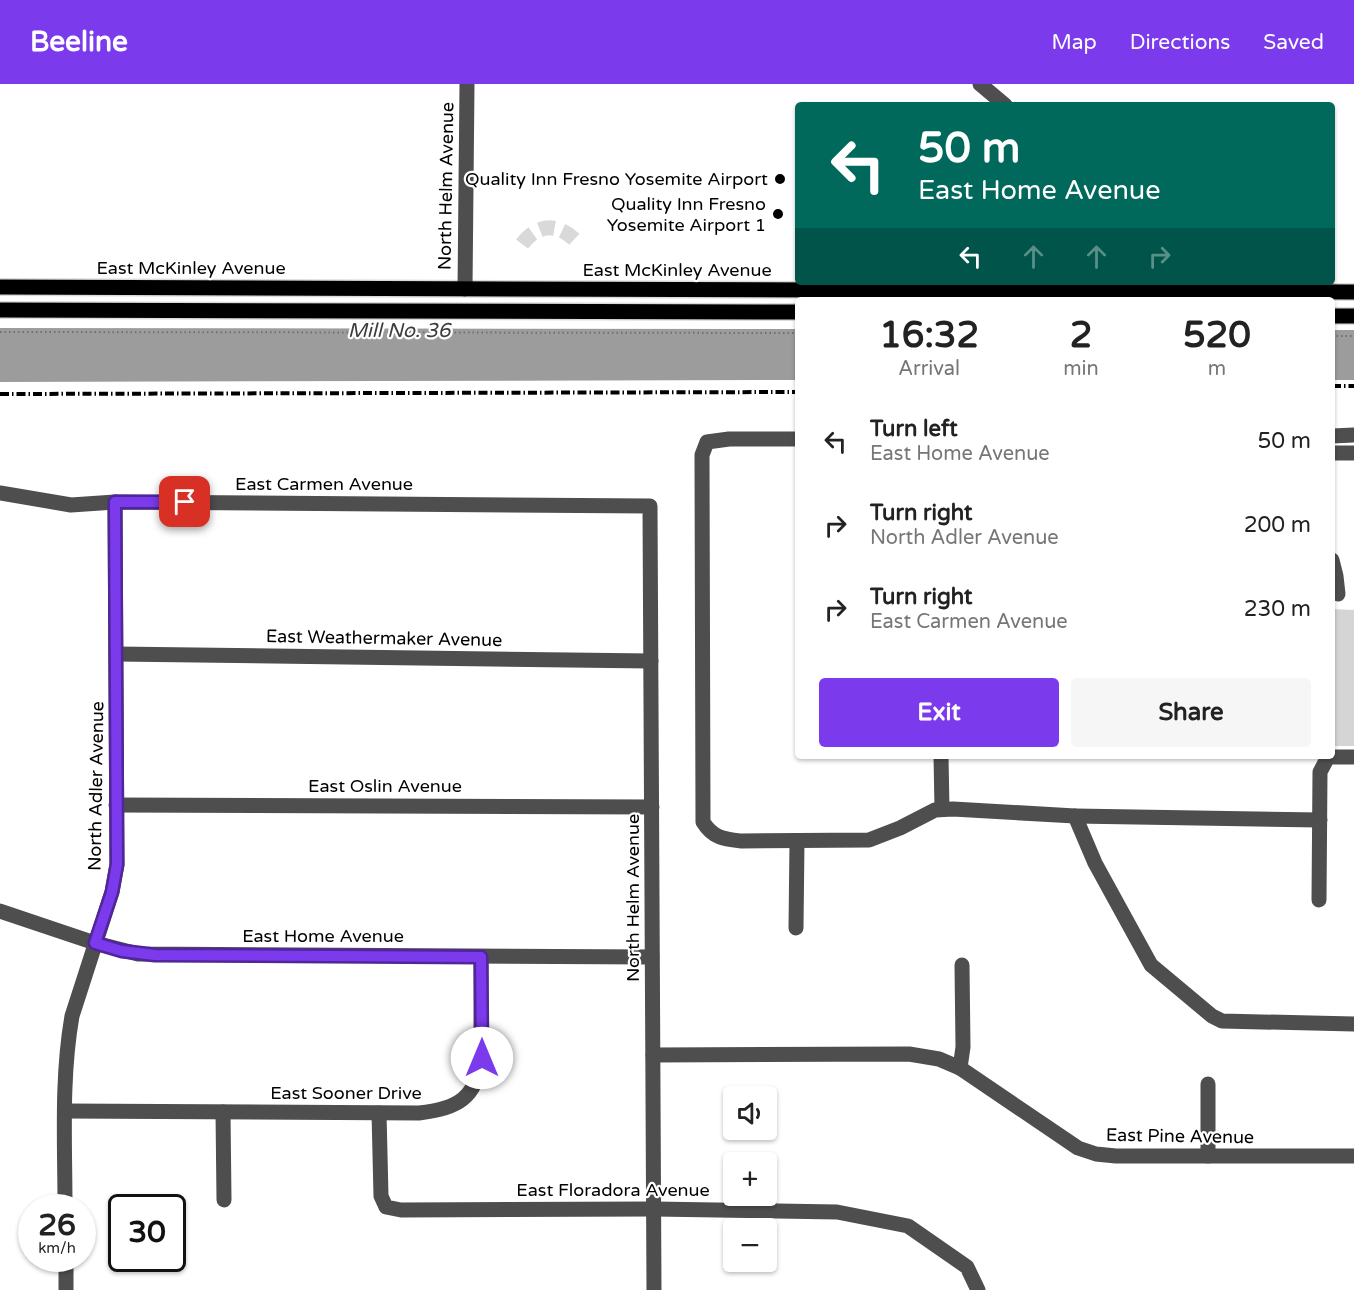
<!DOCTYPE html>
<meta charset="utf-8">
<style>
body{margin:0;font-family:"Varela Round",sans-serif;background:#f6f6f6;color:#222;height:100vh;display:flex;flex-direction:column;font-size:22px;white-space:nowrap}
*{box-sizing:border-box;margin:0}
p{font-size:20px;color:#767676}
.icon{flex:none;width:33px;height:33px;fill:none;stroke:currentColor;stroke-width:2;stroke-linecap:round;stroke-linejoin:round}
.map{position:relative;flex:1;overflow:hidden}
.panel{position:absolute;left:795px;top:213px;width:540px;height:462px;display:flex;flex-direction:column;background:#fff;border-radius:6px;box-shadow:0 2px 4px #0004}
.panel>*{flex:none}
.guide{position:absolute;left:795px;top:18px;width:540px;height:183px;border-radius:6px;box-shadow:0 2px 4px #0004;background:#00695c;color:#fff;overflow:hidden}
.controls{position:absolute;left:723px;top:1002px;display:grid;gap:12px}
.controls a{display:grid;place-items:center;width:54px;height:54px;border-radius:6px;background:#fff;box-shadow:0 2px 4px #0004;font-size:30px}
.speed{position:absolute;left:18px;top:1110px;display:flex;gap:12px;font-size:30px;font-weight:700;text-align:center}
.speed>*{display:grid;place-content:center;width:78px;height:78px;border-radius:50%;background:#fff;box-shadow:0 2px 4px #0004;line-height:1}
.speed small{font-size:15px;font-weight:400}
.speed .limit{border:3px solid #111;border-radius:9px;background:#fff;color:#111}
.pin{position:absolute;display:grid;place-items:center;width:51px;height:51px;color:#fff;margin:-26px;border-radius:12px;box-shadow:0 3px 9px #0006}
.me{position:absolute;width:66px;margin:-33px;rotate:0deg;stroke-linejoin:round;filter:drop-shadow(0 0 4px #0008)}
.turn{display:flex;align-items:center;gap:21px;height:126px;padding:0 24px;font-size:27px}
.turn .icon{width:78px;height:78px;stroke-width:2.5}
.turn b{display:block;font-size:42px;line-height:51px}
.lanes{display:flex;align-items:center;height:57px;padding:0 24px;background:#0003;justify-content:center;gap:30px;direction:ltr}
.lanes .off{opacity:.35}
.eta{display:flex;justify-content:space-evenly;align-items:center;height:102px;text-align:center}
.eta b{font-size:36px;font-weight:700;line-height:42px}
.cta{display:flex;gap:12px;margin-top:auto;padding:12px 24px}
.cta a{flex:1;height:69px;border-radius:6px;background:#7c3aed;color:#fff;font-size:24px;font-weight:700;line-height:69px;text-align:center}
.cta a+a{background:#f6f6f6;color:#222}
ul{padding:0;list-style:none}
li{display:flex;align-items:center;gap:18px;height:84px;padding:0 24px}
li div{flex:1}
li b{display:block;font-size:22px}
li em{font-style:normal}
header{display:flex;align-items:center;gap:36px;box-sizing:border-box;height:84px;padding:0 30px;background:#7c3aed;color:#fff}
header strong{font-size:28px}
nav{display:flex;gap:33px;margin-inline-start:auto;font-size:21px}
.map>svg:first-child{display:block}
.green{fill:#d5d5d5}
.water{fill:#9c9c9c}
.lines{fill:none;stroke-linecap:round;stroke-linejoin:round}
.minor-tunnel{stroke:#d9d9d9;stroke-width:15;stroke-dasharray:15 8;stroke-linecap:butt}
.major-casing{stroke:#dbdbdb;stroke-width:18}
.path{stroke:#707070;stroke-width:2;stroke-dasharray:1.5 3;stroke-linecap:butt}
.minor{stroke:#4e4e4e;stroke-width:15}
.major{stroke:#000;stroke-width:15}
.rail{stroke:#000;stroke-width:4;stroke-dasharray:9 3 1.5 3;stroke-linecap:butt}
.route-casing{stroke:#51269a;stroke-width:15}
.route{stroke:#7c3aed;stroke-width:10}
.poi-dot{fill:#000;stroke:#fff;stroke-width:2}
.labels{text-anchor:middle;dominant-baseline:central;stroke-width:4.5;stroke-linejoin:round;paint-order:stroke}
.poi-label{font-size:18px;fill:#000;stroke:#fff;text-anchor:end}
.street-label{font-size:18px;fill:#000;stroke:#fff}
.water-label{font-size:20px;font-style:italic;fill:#3d3d3d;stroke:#fff}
</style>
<header>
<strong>Beeline</strong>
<nav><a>Map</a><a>Directions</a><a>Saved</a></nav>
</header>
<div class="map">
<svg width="1354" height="1206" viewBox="0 0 1354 1206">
<rect width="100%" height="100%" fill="#fff"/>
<!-- green -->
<path class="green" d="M1332,525L1354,526V662H1332Z"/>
<!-- water -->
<g class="water">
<path d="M0,244L798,245V296L0,298Z"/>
<rect x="1332" y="246" width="22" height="50"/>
</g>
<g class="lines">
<!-- minor-tunnel -->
<path class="minor-tunnel" d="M522,160C540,137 561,140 579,160"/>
<defs>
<g id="major">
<path d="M0,203L1354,208"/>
<path d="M0,226L798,228"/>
<path d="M1332,232H1354"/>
</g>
</defs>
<!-- major casing -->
<use href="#major" class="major-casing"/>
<!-- path -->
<g class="path">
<path d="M0,248L798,249"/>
<path d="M1332,252H1354"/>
</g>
<!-- minor -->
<g class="minor">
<path d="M980,0L1005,21"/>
<path d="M465,205L467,0"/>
<path d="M1332,352L1354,351"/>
<path d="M798,355H729L707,358L702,371L703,738C713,754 724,755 741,757L869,756L900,744L935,726L953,725L1075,732L1095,779L1151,881L1212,932L1222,937L1354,940"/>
<path d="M1332,369H1354"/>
<path d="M0,409L71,421L115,418L650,422L654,1206"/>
<path d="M1332,476L1336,492L1338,510"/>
<path d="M116,570L651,577"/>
<path d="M941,672L942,725"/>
<path d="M116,721L652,723"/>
<path d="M1075,732L1320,736"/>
<path d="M1319,816L1320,688L1328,673H1354"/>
<path d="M0,827L95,859L138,870L652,873"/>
<path d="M796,844L797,757"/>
<path d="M962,881L963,963L960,984L1078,1064L1096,1070L1116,1072H1354"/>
<path d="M653,971L909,970L939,975L960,984"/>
<path d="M1208,1000V1072"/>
<path d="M65,1027L419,1029C457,1025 477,1014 481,974V873"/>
<path d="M223,1028L224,1116"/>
<path d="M379,1029L381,1112L386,1123L401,1126L654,1125L837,1128L908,1142L967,1183L978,1206"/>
<path d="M65,1124C65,1059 61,995 72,932L112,808L117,781L115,418"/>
<path d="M66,1174V1206"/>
</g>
<!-- major -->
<use href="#major" class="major"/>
<!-- rail -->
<g class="rail">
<path d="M1332,302H1354"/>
<path d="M0,310L798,308"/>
</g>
</g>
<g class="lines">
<defs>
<path id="route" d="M185,418H115L117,780L112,808L95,859L122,867L155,871L481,873L482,974"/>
</defs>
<!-- route casing -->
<use href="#route" class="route-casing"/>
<!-- route -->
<use href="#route" class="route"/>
</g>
<!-- markers -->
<g class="poi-dot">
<circle cx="780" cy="95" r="6"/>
<circle cx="778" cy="130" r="6"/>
</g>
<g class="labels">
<!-- poi labels -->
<g class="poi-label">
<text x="768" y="95">Quality Inn Fresno Yosemite Airport</text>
<text x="766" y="120">Quality Inn Fresno<tspan x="766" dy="21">Yosemite Airport 1</tspan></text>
</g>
<!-- street labels -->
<g class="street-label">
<text transform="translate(446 102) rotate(-89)">North Helm Avenue</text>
<text x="191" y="184">East McKinley Avenue</text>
<text x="677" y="186">East McKinley Avenue</text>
<text x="324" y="400">East Carmen Avenue</text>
<text transform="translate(384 554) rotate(1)">East Weathermaker Avenue</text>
<text transform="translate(96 702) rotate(-89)">North Adler Avenue</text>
<text x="385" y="702">East Oslin Avenue</text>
<text transform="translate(633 814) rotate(-90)">North Helm Avenue</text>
<text x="323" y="852">East Home Avenue</text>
<text x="346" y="1009">East Sooner Drive</text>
<text transform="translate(1180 1052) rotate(1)">East Pine Avenue</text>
<text x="613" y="1106">East Floradora Avenue</text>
</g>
<!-- water labels -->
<g class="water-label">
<text x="399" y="247">Mill No. 36</text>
</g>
</g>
</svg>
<div class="controls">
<a><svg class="icon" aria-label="sound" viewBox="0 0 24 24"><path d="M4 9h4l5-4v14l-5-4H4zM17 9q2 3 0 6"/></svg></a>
<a>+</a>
<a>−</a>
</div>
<div class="speed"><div>26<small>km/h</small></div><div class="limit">30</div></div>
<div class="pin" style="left:185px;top:418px;background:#d93025"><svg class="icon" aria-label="arrive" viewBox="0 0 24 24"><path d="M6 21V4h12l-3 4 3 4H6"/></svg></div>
<svg class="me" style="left:482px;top:974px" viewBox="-20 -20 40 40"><circle r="19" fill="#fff"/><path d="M0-13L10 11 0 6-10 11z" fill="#7c3aed"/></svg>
<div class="guide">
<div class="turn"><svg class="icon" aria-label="left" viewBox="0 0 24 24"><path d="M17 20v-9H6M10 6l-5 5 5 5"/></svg><div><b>50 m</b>East Home Avenue</div></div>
<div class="lanes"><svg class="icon" aria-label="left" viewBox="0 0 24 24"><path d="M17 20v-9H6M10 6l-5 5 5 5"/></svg><svg class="icon off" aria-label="ahead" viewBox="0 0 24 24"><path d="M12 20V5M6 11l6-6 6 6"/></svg><svg class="icon off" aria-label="ahead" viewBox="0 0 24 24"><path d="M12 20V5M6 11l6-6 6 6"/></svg><svg class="icon off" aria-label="right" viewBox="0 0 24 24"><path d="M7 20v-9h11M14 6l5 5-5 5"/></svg></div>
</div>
<section class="panel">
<div class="eta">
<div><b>16:32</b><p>Arrival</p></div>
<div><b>2</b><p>min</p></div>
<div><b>520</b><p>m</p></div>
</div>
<ul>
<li><svg class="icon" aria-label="left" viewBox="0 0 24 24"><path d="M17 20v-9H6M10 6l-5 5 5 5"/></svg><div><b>Turn left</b><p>East Home Avenue</p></div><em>50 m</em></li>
<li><svg class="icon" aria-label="right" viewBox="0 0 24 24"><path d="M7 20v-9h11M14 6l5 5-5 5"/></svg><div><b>Turn right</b><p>North Adler Avenue</p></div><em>200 m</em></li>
<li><svg class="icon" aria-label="right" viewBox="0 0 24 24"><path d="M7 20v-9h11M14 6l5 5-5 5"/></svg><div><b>Turn right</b><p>East Carmen Avenue</p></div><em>230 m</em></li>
</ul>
<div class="cta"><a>Exit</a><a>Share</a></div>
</section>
</div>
